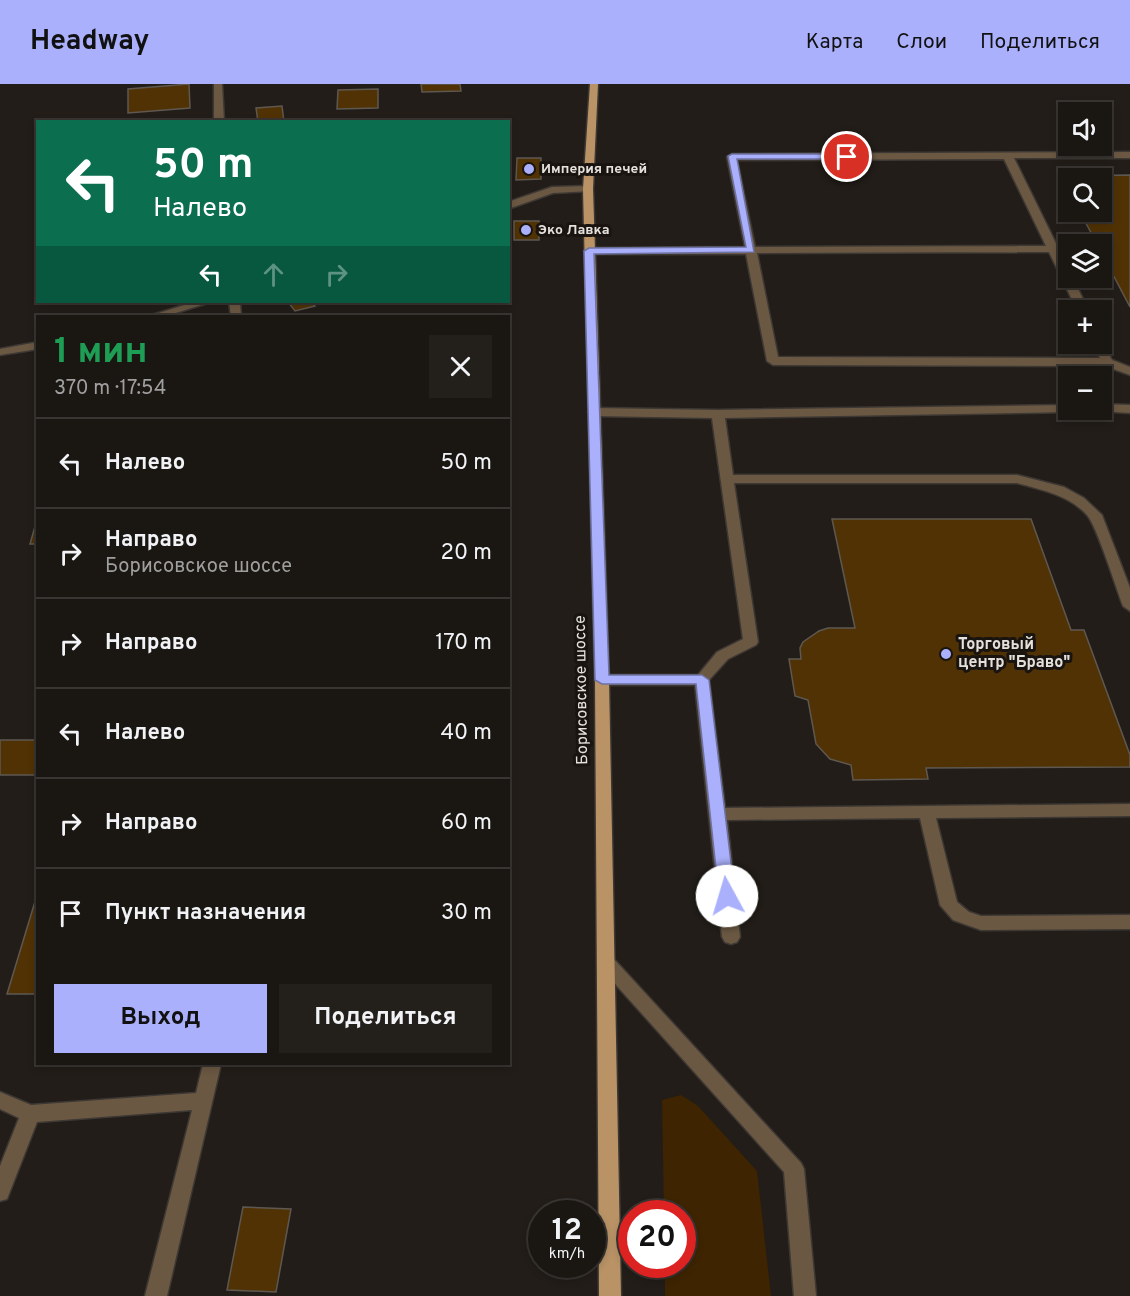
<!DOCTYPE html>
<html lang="ru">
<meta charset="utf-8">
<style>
body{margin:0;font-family:Overpass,sans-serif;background:#231f1b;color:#f1f3f6;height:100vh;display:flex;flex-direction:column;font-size:22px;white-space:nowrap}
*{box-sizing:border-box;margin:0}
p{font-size:20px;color:#9f9f9f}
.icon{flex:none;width:33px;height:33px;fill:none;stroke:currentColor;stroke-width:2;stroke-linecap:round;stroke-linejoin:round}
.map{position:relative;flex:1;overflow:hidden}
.details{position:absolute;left:36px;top:231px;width:474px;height:750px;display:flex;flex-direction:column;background:#1a1612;border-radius:0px;box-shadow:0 3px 9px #0003,0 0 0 2px #383532}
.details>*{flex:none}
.banner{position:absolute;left:36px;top:36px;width:474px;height:183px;border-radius:0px;box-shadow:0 3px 9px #0003,0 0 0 2px #383532;background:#0b6e4f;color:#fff;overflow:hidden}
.fabs{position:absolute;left:1058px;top:18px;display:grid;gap:12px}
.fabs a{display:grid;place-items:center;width:54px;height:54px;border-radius:0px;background:#1a1612;box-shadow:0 3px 9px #0003,0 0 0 2px #383532;font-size:30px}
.speed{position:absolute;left:528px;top:1116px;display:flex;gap:12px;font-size:30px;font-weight:700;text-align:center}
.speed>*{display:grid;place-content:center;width:78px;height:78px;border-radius:50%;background:#1a1612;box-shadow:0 3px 9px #0003,0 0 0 2px #383532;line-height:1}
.speed small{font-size:15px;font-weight:400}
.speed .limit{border:9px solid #d22;background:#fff;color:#111}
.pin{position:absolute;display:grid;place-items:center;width:51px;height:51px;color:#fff;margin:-26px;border:3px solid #fff;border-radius:50%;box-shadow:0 2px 6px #0007}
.me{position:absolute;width:66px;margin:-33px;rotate:354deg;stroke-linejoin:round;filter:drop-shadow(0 0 4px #0008)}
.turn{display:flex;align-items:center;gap:21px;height:126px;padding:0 18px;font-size:27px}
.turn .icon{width:78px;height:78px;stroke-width:2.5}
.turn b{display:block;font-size:42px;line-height:51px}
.lanes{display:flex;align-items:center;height:57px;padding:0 18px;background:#0003;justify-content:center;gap:30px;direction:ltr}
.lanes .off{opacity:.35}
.round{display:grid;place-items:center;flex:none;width:63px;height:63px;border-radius:0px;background:#231f1b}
.headline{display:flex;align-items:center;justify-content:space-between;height:102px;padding:0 18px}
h1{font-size:36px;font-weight:700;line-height:45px;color:#1e9e55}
.button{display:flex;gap:12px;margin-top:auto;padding:12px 18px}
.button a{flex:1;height:69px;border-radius:0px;background:#aab0fb;color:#111;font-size:24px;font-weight:700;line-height:69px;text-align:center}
.button a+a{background:#231f1b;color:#f1f3f6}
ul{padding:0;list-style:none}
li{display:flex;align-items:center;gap:18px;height:90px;padding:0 18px;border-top:2px solid #383532}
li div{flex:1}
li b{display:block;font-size:22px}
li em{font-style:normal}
header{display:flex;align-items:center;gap:36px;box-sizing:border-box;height:84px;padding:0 30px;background:#aab0fb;color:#111}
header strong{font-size:28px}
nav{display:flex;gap:33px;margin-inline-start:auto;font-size:21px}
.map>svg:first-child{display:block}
.green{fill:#3e2400}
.building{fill:#513205;stroke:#5e5851;stroke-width:1.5}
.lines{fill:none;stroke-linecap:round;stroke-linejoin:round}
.service-casing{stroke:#3d3833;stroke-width:3}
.minor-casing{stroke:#3d3833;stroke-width:3}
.primary-casing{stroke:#3d3833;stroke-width:3}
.service{fill:#6b5843;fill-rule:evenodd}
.minor{fill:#6b5843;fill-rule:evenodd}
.primary{fill:#b99366;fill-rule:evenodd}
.route{fill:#aab0fb;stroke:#6e72a3;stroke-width:1.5}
.poi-dot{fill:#aab0fb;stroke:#19140f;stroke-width:2}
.labels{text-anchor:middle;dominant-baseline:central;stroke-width:6;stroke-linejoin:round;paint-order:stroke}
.far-poi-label{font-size:14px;font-weight:bold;fill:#e4e0dc;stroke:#19140f;text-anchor:start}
.poi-label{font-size:16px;font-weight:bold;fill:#e4e0dc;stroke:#19140f;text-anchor:start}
.street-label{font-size:16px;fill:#e4e0dc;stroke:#19140f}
</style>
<header>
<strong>Headway</strong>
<nav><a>Карта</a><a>Слои</a><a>Поделиться</a></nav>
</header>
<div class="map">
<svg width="1130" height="1212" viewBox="0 0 1130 1212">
<rect width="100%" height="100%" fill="#221d18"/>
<!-- green -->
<path class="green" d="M681,1011L698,1022L757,1087L771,1212H665V1181L682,1180V1130L664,1129L662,1016Z"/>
<!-- building -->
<g class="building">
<path d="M189,0L190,24L128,29V5Z"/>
<path d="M421,0H460L461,7L422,8Z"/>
<path d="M378,5V24L337,25L338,6Z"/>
<path d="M282,22L284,38H258L256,24Z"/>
<path d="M517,74H541V95L516,96Z"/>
<path d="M1130,91V223L1101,168V160H1097L1080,128H1101V94H1068V105L1061,92Z"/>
<rect x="514" y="137" width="25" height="19"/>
<path d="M288,218H311L315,222L295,227Z"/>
<path d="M38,432V460H30Z"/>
<path d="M832,435H1031L1071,546H1084L1130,671V683L926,684L928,695L853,696L851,681L830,675L816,660L808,616L795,612L789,575H801L800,564L803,558L819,547L828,544H855Z"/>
<path d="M0,656H38V684L35,691H0Z"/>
<path d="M37,811L38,910H7Z"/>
<path d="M243,1123L291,1125L276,1208L227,1206Z"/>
</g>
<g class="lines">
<defs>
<g id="service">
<path d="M1130,68V74H1014L1068,184V194H1073L1088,226H1077L1049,168L757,169L778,273L1100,274L1093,260H1101V257L1112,276L1130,283V291L1105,282L773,281L767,277L746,170H589L584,167L589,164L745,163L727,73L732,70ZM1004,75L1046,162L755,163L737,76Z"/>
<path d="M1101,320L1130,321V329L1097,327L1101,326Z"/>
<path d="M1068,321V326H1074L1072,328L725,334L733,391H1017L1064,403L1084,414L1102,431L1130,504V527L1123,522C1116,504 1097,442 1087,431C1069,411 1042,406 1017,399H734L758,558L756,561L728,575L709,596L725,724L1130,720V732L936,734L957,818L969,828L981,832L1130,831V845L981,846L953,836L940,821L920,734L727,736L740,853L737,858L731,860L725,858L722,853L695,601H602L595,596L602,591H698L717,568L743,555L712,334L594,332L588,328L594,324L718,326Z"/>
<path d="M606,871L612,873L801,1079L804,1085L816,1212H794L784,1088L600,883L597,878L600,873Z"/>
</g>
<g id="minor">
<path d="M214,0H222L224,38H214Z"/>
<path d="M588,102L592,103V107L553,109L508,125V118L552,103Z"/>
<path d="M194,218H211L166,232H149Z"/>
<path d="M229,218H240L241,232H231Z"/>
<path d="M38,258V265L0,271V265Z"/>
<path d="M203,980H221L167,1212H145L192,1026L37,1038L7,1115L0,1117V1082L19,1034L0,1025V1008L31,1021L196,1009Z"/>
</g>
<path id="primary" d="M590,0H598L593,105L609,596L621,1212H599L595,596L583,105Z"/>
</defs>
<!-- service casing -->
<use href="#service" class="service-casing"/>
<!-- minor casing -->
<use href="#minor" class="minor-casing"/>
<!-- primary casing -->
<use href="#primary" class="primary-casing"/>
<!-- service -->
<use href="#service" class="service"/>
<!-- minor -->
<use href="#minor" class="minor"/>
<!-- primary -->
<use href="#primary" class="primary"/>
</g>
<!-- route -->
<path class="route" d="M732,70H847L852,73L847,75H737L754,168L594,170L609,591H702L709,596L735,812L732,816H721L719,812L696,600H602L595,596L584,167L589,164L746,163L728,72Z"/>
<!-- markers -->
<g class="poi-dot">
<circle cx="529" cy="85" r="6"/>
<circle cx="526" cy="146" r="6"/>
<circle cx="946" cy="570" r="6"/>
</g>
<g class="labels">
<!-- far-poi labels -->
<g class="far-poi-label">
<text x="541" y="85">Империя печей</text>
<text x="538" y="146">Эко Лавка</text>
</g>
<!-- poi labels -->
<g class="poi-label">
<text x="958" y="561">Торговый<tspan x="958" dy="18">центр "Браво"</tspan></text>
</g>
<!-- street labels -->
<g class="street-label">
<text transform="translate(582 606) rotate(-91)">Борисовское шоссе</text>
</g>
</g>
</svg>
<div class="fabs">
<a><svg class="icon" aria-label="sound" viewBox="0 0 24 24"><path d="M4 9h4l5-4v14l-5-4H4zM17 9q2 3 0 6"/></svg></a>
<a><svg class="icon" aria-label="search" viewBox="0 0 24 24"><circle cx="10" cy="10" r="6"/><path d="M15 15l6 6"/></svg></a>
<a><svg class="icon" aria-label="layers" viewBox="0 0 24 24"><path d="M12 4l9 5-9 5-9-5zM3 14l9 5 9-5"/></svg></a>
<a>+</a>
<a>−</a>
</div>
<div class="speed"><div>12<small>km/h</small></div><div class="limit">20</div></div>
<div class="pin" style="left:847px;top:73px;background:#d93025"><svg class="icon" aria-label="arrive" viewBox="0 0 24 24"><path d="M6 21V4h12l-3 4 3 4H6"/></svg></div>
<svg class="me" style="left:727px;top:812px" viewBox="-20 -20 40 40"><circle r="19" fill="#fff"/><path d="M0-13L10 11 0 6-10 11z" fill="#aab0fb"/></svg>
<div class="banner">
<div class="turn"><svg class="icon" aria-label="left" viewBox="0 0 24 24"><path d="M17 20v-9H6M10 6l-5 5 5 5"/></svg><div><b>50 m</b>Налево</div></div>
<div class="lanes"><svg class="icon" aria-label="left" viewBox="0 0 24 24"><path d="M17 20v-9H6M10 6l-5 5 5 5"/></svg><svg class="icon off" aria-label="ahead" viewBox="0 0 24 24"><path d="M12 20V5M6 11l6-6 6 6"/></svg><svg class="icon off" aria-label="right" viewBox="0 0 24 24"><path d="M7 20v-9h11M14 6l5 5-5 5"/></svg></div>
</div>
<section class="details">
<div class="headline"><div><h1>1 мин</h1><p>370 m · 17:54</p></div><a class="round"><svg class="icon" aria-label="close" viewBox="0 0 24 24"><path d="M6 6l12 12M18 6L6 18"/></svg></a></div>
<ul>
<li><svg class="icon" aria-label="left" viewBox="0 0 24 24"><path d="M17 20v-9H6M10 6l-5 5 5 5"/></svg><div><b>Налево</b></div><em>50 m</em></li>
<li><svg class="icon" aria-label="right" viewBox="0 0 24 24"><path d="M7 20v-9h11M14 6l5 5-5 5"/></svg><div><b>Направо</b><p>Борисовское шоссе</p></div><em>20 m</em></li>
<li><svg class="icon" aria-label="right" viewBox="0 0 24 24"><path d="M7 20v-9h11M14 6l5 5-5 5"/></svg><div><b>Направо</b></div><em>170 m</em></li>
<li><svg class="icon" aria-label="left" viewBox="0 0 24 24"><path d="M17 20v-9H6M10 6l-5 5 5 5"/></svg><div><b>Налево</b></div><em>40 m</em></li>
<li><svg class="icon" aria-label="right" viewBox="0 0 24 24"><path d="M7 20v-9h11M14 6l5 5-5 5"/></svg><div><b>Направо</b></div><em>60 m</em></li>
<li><svg class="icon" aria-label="arrive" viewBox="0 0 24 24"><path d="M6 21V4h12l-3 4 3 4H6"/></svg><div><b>Пункт назначения</b></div><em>30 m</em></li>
</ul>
<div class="button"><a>Выход</a><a>Поделиться</a></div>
</section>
</div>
